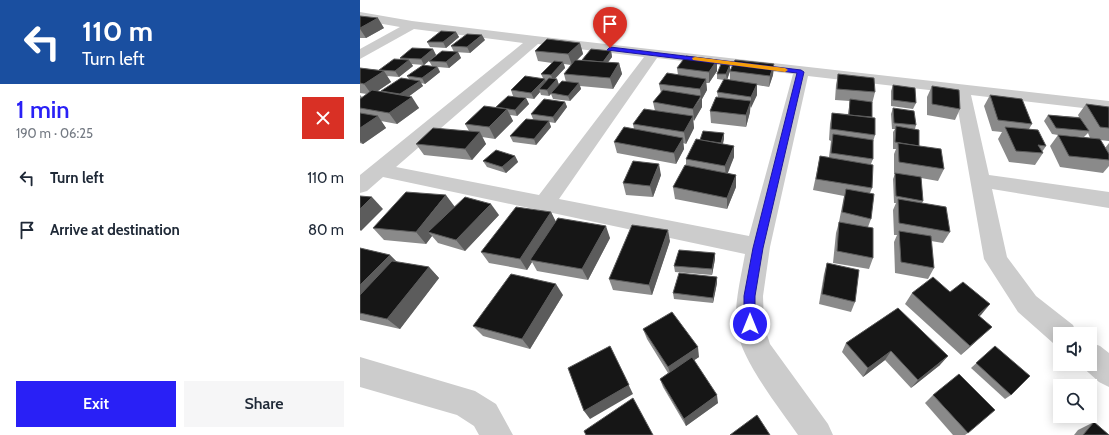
<!DOCTYPE html>
<meta charset="utf-8">
<style>
body{margin:0;font-family:Cabin,sans-serif;background:#f6f6f7;color:#1f2937;height:100vh;display:flex;flex-direction:column;font-size:15px;white-space:nowrap}
*{box-sizing:border-box;margin:0}
p{font-size:13px;color:#747a83}
.icon{flex:none;width:22px;height:22px;fill:none;stroke:currentColor;stroke-width:2;stroke-linecap:round;stroke-linejoin:round}
.map{position:relative;flex:1;overflow:hidden}
.sheet{display:flex;flex-direction:column;background:#fff;width:360px}
.sheet>*{flex:none}
.banner{background:#1a4fa0;color:#fff;overflow:hidden}
.buttons{position:absolute;left:693px;top:327px;display:grid;gap:8px}
.buttons a{display:grid;place-items:center;width:44px;height:44px;border-radius:0px;background:#fff;box-shadow:0 2px 10px #0003;font-size:20px}
.pin{position:absolute;display:grid;place-items:center;width:34px;height:34px;color:#fff;margin:-41px -17px;border-radius:50% 50% 50% 0;rotate:-45deg;box-shadow:0 0 4px #0007}
.pin .icon{rotate:45deg}
.me{position:absolute;width:44px;margin:-22px;rotate:0deg;stroke-linejoin:round;filter:drop-shadow(0 0 3px #0008)}
.turn{display:flex;align-items:center;gap:14px;height:84px;padding:0 16px;font-size:18px}
.turn .icon{width:52px;height:52px;stroke-width:2.5}
.turn b{display:block;font-size:28px;line-height:34px}
.round{display:grid;place-items:center;flex:none;width:42px;height:42px;border-radius:0px;background:#f6f6f7}
.overview{display:flex;align-items:center;justify-content:space-between;height:68px;padding:0 16px}
h1{font-size:24px;font-weight:600;line-height:30px;color:#2920f6}
.action{display:flex;gap:8px;margin-top:auto;padding:8px 16px}
.action a{flex:1;height:46px;border-radius:0px;background:#2920f6;color:#fff;font-size:16px;font-weight:600;line-height:46px;text-align:center}
.action a+a{background:#f6f6f7;color:#1f2937}
ul{padding:0;list-style:none}
li{display:flex;align-items:center;gap:12px;height:52px;padding:0 16px}
li div{flex:1}
li b{display:block;font-size:15px}
li em{font-style:normal}
main{display:flex;flex:1;min-height:0}
.map>svg:first-child{display:block}
.lines{fill:none;stroke-linecap:round;stroke-linejoin:round}
.minor{fill:#ccc;fill-rule:evenodd}
.wall{fill:#8a8a8a;fill-rule:evenodd}
.shaded-wall{fill:#5c5c5c}
.building{fill:#161616;stroke:#5c5c5c}
.route{fill:#2920f6;stroke:#1b15a0}
.slow{fill:#f59e0b}
</style>
<main>
<section class="sheet">
<div class="banner">
<div class="turn"><svg class="icon" aria-label="left" viewBox="0 0 24 24"><path d="M17 20v-9H6M10 6l-5 5 5 5"/></svg><div><b>110 m</b>Turn left</div></div>
</div>
<div class="overview"><div><h1>1 min</h1><p>190 m · 06:25</p></div><a class="round" style="background:#d93025;color:#fff"><svg class="icon" aria-label="close" viewBox="0 0 24 24"><path d="M6 6l12 12M18 6L6 18"/></svg></a></div>
<ul>
<li><svg class="icon" aria-label="left" viewBox="0 0 24 24"><path d="M17 20v-9H6M10 6l-5 5 5 5"/></svg><div><b>Turn left</b></div><em>110 m</em></li>
<li><svg class="icon" aria-label="arrive" viewBox="0 0 24 24"><path d="M6 21V4h12l-3 4 3 4H6"/></svg><div><b>Arrive at destination</b></div><em>80 m</em></li>
</ul>
<div class="action"><a>Exit</a><a>Share</a></div>
</section>
<div class="map">
<svg width="749" height="435" viewBox="0 0 749 435">
<rect width="100%" height="100%" fill="#fff"/>
<g class="lines">
<!-- minor -->
<g class="minor">
<path d="M0,12L52,21L175,36L749,101V111L611,95L629,175L749,192V208L632,189L647,257L676,296L713,325L717,334H700V346L693,343L658,312L624,259L595,93L448,76L410,247L403,296L404,325L410,344L468,424L473,435H438C419,407 378,357 376,323C375,300 381,277 385,254L23,177L7,191L0,193V175L163,43L54,29L0,59V49L40,27L0,20ZM178,44L284,57L179,195L36,167ZM297,58L433,74L389,236L199,199Z"/>
<path d="M730,342L740,346L749,353V387L739,382L719,364H730Z"/>
<path d="M0,357L115,391L136,404L153,435H119L114,426L97,415L0,387Z"/>
</g>
</g>
<!-- wall -->
<g class="wall">
<path d="M0,16L24,28L6,38H0Z"/>
<path d="M96,32L99,37L86,48L70,47L67,42Z"/>
<path d="M125,40L110,53L94,52L91,46Z"/>
<path d="M220,43L223,54L217,60H222L251,51L252,57L248,62L259,63L262,74L253,89L220,86L221,89L210,101L193,99L191,94L189,96L181,95L180,92L174,99L153,96L151,90L183,78L181,74L192,63L178,61L175,51ZM204,64L211,65L204,74L206,82L199,85L197,79H194L205,68Z"/>
<path d="M73,49L76,55L64,65L51,64L53,66L39,77L27,76L31,82L17,91L22,92L21,91L49,79L47,76L72,66L69,61L98,52L101,58L89,68L78,67L80,72L65,84L61,83L63,86L49,96L59,108L37,124L21,121L26,128L3,144L0,143V95L2,97L7,94L0,93V68L19,70L41,60L40,58Z"/>
<path d="M357,60V71L349,83H346L347,90L342,99V107L333,121L334,128L326,144L323,143L324,149L316,164L257,153L254,142L274,129L273,124L295,111L293,102L301,93L299,84L318,75L317,68Z"/>
<path d="M414,64L413,75L409,87L397,85V95L390,108V112L386,127L351,123L350,111L358,97L357,92L364,80L357,79V74L370,65V71L367,80H370V71Z"/>
<path d="M478,74L515,92L512,104V117L515,135L513,142V159L511,164L512,188L510,193L511,219L508,227L513,258L509,269L473,263L476,233L479,222L484,196L453,190L460,156L469,157L471,141L469,140L470,124L472,113L488,114L490,101L475,100L476,85Z"/>
<path d="M533,85L556,103L553,109L531,106V91Z"/>
<path d="M572,86L600,109L595,120L567,115V97Z"/>
<path d="M630,95L672,124L669,129L686,146L682,152L683,153L675,165L649,162L638,139L642,132L632,131L624,106Z"/>
<path d="M166,98L169,104L157,116L150,115L153,121L135,139L122,137L126,144L112,160L64,155L56,144L109,131L105,124L136,108V107Z"/>
<path d="M205,102L207,107L195,123L189,122L191,127L176,145L153,142L150,136L173,119L171,114Z"/>
<path d="M726,104L749,107V141L740,140L745,148L749,143V167V166L743,173L700,167L690,146L698,135L692,134L684,121L688,115L719,117L718,115ZM728,133L730,138L700,135L724,137Z"/>
<path d="M533,108L556,125L555,129L559,146L584,169L578,181L561,178L563,201L562,203L590,232L583,243L571,241L574,268L568,279L535,273L534,242L537,235H534L533,210L536,203H534L533,179L535,174H534V154L536,149H533V132L535,129H532L531,114Z"/>
<path d="M364,139L363,144L374,146V157L367,173L376,175V187L367,209L315,199L313,187L326,166V159L340,140Z"/>
<path d="M155,156L158,162L146,173L127,167L123,161Z"/>
<path d="M301,175L293,197L266,195L263,183Z"/>
<path d="M191,212L196,222L250,238L228,280L177,271L172,262L167,270L129,263L121,252Z"/>
<path d="M139,215L105,251L78,243L72,236L66,244L24,240L13,228Z"/>
<path d="M310,241L292,295L253,290L249,279Z"/>
<path d="M0,248L30,255L37,262L69,267L79,278L40,329L0,320Z"/>
<path d="M355,253V259L352,275L315,272L314,266Z"/>
<path d="M467,263L495,302L491,312L459,304L464,274Z"/>
<path d="M357,277V283L353,303L314,299L313,293Z"/>
<path d="M590,292L630,304L619,316L632,327L622,336L601,355L545,304L552,293Z"/>
<path d="M203,295L170,349L123,336L113,326Z"/>
<path d="M538,308L580,365L551,388L525,360L503,377L482,352L486,343Z"/>
<path d="M283,329L339,357L334,360L358,403L326,426L303,387L300,379L308,373L287,339Z"/>
<path d="M635,346L651,395L645,399L611,368Z"/>
<path d="M573,395L608,433L605,435H593L565,403Z"/>
<path d="M734,422L749,435H714L718,430Z"/>
</g>
<!-- shaded-wall -->
<g class="shaded-wall">
<path d="M18,18L24,28L6,38L0,29V28Z"/>
<path d="M96,32L99,37L86,48L83,42Z"/>
<path d="M122,35L125,40L110,53L107,47Z"/>
<path d="M220,43L223,54L212,65L208,54Z"/>
<path d="M73,49L76,55L64,65L61,59Z"/>
<path d="M251,51L252,57L243,69L242,64Z"/>
<path d="M98,52L101,58L89,68L86,62Z"/>
<path d="M49,60L53,66L39,77L35,71Z"/>
<path d="M357,60V71L349,83V72Z"/>
<path d="M203,62L205,68L193,81L191,75Z"/>
<path d="M259,63L262,74L253,89L250,78Z"/>
<path d="M414,64L413,75L409,87L410,76Z"/>
<path d="M370,65V71L367,80L366,74Z"/>
<path d="M77,67L80,72L65,84L62,78Z"/>
<path d="M24,71L31,82L12,95L4,84Z"/>
<path d="M185,79L187,84L179,89L180,92L174,99L171,93Z"/>
<path d="M197,79L199,85L189,96L187,90Z"/>
<path d="M346,79L347,90L342,99V107L334,121L333,109L341,98L340,89Z"/>
<path d="M60,81L63,86L44,100L40,94Z"/>
<path d="M219,83L221,89L210,101L208,96Z"/>
<path d="M397,84V95L391,108V97Z"/>
<path d="M52,97L59,108L37,124L29,113Z"/>
<path d="M166,98L169,104L157,116L155,110Z"/>
<path d="M391,101L390,112L386,127V115Z"/>
<path d="M205,102L207,107L195,123L193,117Z"/>
<path d="M147,109L153,121L135,139L129,127Z"/>
<path d="M18,116L26,128L3,144L0,141V128Z"/>
<path d="M333,116L334,128L326,144L324,132Z"/>
<path d="M189,121L191,127L176,145L174,139Z"/>
<path d="M120,132L126,144L112,160L105,149Z"/>
<path d="M364,133V139L361,149V143Z"/>
<path d="M323,138L324,149L316,164L314,153Z"/>
<path d="M374,146V157L366,178L365,166Z"/>
<path d="M155,156L158,162L146,173L142,167Z"/>
<path d="M299,164L301,175L293,197L290,186Z"/>
<path d="M376,175V187L367,209V198Z"/>
<path d="M86,195L95,207L68,232L72,236L66,244L56,232Z"/>
<path d="M12,197L23,209L1,231L0,230V209Z"/>
<path d="M131,204L139,215L105,251L96,240Z"/>
<path d="M191,212L197,224L170,260L172,262L167,270L160,259Z"/>
<path d="M246,226L250,238L228,280L222,269Z"/>
<path d="M308,230L310,241L292,295L289,285Z"/>
<path d="M355,253V259L352,275V269Z"/>
<path d="M30,255L41,266L0,310V285Z"/>
<path d="M69,267L79,278L40,329L27,319Z"/>
<path d="M357,277V283L353,303V298Z"/>
<path d="M196,284L203,295L170,349L162,339Z"/>
<path d="M630,304L621,315L609,325L618,315Z"/>
<path d="M632,327L622,336L601,355L610,346Z"/>
<path d="M250,346L273,394L230,419L224,411Z"/>
<path d="M338,347L339,357L311,376L308,367Z"/>
<path d="M531,351L525,360L503,377L508,368Z"/>
<path d="M588,356L580,365L551,388L558,380Z"/>
<path d="M357,395L358,403L326,426L324,419Z"/>
</g>
<!-- building -->
<g class="building">
<path d="M0,16L18,18L0,28Z"/>
<path d="M81,31L96,32L83,42H67Z"/>
<path d="M107,34L122,35L107,47L91,46Z"/>
<path d="M187,39L220,43L208,54L175,51Z"/>
<path d="M52,48L73,49L61,59L40,58Z"/>
<path d="M231,49L251,51L243,62L222,60Z"/>
<path d="M82,51L98,52L86,62L69,61Z"/>
<path d="M326,56L357,60L349,72L317,68Z"/>
<path d="M34,59L49,60L35,71L19,70Z"/>
<path d="M215,60L259,63L250,78L204,74Z"/>
<path d="M375,60L414,64L410,76L370,71Z"/>
<path d="M194,61L203,62L191,75L181,74Z"/>
<path d="M361,64L370,65L366,74H357Z"/>
<path d="M63,65L77,67L62,78L47,76Z"/>
<path d="M0,68L24,71L4,84L0,83Z"/>
<path d="M307,73L346,79L340,89L299,84Z"/>
<path d="M478,74L514,78L515,92L477,89Z"/>
<path d="M165,76L185,79L171,93L151,90Z"/>
<path d="M41,78L60,81L40,94L21,91Z"/>
<path d="M189,78L197,79L187,90L179,89Z"/>
<path d="M364,79L397,84L391,97L357,92Z"/>
<path d="M202,81L219,83L208,96L191,93Z"/>
<path d="M533,85L555,88L556,103L533,100Z"/>
<path d="M572,86L599,90L600,109L572,104Z"/>
<path d="M12,90L52,97L29,113L0,108V99Z"/>
<path d="M303,90L341,96L333,109L293,102Z"/>
<path d="M630,95L662,99L672,124L638,120Z"/>
<path d="M148,96L166,98L155,110L136,107Z"/>
<path d="M356,97L391,101L386,115L350,111Z"/>
<path d="M184,99L205,102L193,117L171,114Z"/>
<path d="M490,99L512,102V117L489,115Z"/>
<path d="M726,104L749,107V128L740,127Z"/>
<path d="M124,106L147,109L129,127L105,124Z"/>
<path d="M533,108L554,111L556,125L534,123Z"/>
<path d="M284,109L333,116L324,132L273,124Z"/>
<path d="M0,113L18,116L0,128Z"/>
<path d="M472,113L515,118V135L471,129Z"/>
<path d="M688,115L720,118L729,131L696,128Z"/>
<path d="M166,119L189,121L174,139L150,136Z"/>
<path d="M536,126L559,130V146L535,142Z"/>
<path d="M264,127L323,138L314,153L254,142Z"/>
<path d="M645,127L678,130L686,146L678,145L683,153L656,151Z"/>
<path d="M73,128L120,132L105,149L56,144Z"/>
<path d="M343,131L364,133L361,143L340,140Z"/>
<path d="M473,134L513,140V159L471,153Z"/>
<path d="M698,135L740,139L749,154V160L709,156Z"/>
<path d="M336,139L374,146L365,166L326,159Z"/>
<path d="M538,143L581,149L584,169L539,162Z"/>
<path d="M136,150L155,156L142,167L123,161Z"/>
<path d="M460,156L513,165L512,188L456,179Z"/>
<path d="M273,161L299,164L290,186L263,183Z"/>
<path d="M325,165L376,175L367,198L313,187Z"/>
<path d="M535,173L561,177L563,201L536,196Z"/>
<path d="M486,189L514,194L511,219L482,212Z"/>
<path d="M46,192L86,195L56,232L13,228Z"/>
<path d="M0,196L12,197L0,209Z"/>
<path d="M105,197L131,204L96,240L68,232Z"/>
<path d="M538,199L586,207L590,232L539,223Z"/>
<path d="M156,207L191,212L160,259L121,252Z"/>
<path d="M198,218L246,226L222,269L170,260Z"/>
<path d="M479,222L513,228V258L477,251Z"/>
<path d="M272,225L308,230L289,285L249,279Z"/>
<path d="M539,231L571,236L574,268L541,262Z"/>
<path d="M0,248L30,255L0,285Z"/>
<path d="M319,250L355,253L352,269L314,266Z"/>
<path d="M32,261L69,267L27,319L0,313V295Z"/>
<path d="M467,263L499,270L495,302L462,294Z"/>
<path d="M319,273L357,277L353,298L313,293Z"/>
<path d="M151,274L196,284L162,339L113,326Z"/>
<path d="M573,277L590,292L603,282L630,304L618,315L632,327L610,346L552,293Z"/>
<path d="M538,308L588,356L558,380L531,351L508,368L486,343Z"/>
<path d="M312,312L338,347L308,367L283,329Z"/>
<path d="M250,346L269,385L224,411L208,368Z"/>
<path d="M635,346L670,376L651,395L616,363Z"/>
<path d="M332,357L357,395L324,419L300,379Z"/>
<path d="M599,374L635,410L608,433L573,395Z"/>
<path d="M273,398L293,435H226L224,431Z"/>
<path d="M397,415L410,435H370Z"/>
<path d="M734,422L749,435H723Z"/>
</g>
<!-- route -->
<path class="route" d="M250,47L441,70L444,72L403,248L395,296V324L394,328L390,330L386,328L384,324V296L393,248L437,73L247,50Z"/>
<!-- slow -->
<path class="slow" d="M335,57L425,68L428,70L425,72L333,60L332,58Z"/>
</svg>
<div class="buttons">
<a><svg class="icon" aria-label="sound" viewBox="0 0 24 24"><path d="M4 9h4l5-4v14l-5-4H4zM17 9q2 3 0 6"/></svg></a>
<a><svg class="icon" aria-label="search" viewBox="0 0 24 24"><circle cx="10" cy="10" r="6"/><path d="M15 15l6 6"/></svg></a>
</div>
<div class="pin" style="left:250px;top:48px;background:#d93025"><svg class="icon" aria-label="arrive" viewBox="0 0 24 24"><path d="M6 21V4h12l-3 4 3 4H6"/></svg></div>
<svg class="me" style="left:390px;top:324px" viewBox="-20 -20 40 40"><circle r="17" fill="#2920f6" stroke="#fff" stroke-width="3"/><path d="M0-11L8 9 0 5-8 9z" fill="#fff"/></svg>
</div>
</main>
